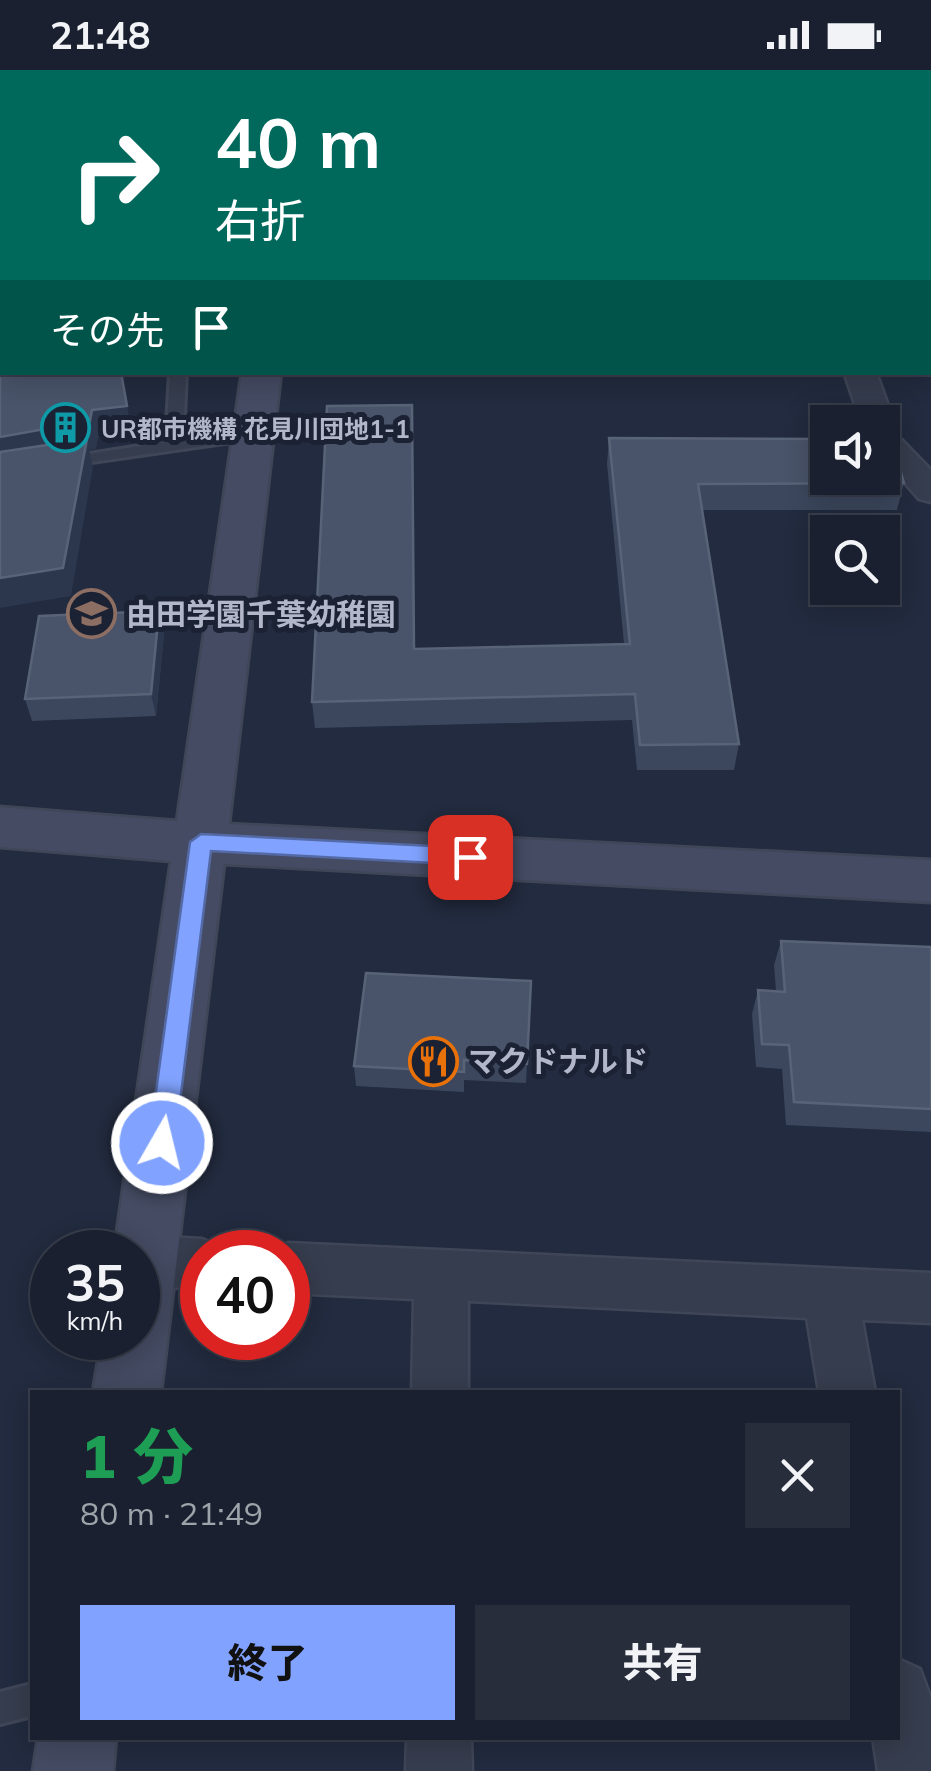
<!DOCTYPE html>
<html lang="ja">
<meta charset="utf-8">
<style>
body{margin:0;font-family:Mulish,"Noto Sans JP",sans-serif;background:#272d3b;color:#f1f3f6;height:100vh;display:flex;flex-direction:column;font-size:38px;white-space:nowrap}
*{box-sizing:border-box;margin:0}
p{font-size:32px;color:#9fa3aa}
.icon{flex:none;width:55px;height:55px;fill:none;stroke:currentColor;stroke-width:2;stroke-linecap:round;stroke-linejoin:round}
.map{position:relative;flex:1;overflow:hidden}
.drawer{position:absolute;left:30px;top:1320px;width:870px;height:350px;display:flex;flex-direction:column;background:#1a202f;border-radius:0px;box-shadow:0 5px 25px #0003,0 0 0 2px #383e4b}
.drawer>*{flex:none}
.top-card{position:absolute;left:0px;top:0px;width:932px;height:305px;box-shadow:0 5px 25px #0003,0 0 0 2px #383e4b;background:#00695c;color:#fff;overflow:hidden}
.buttons{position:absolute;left:810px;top:335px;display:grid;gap:20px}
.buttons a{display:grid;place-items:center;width:90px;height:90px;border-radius:0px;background:#1a202f;box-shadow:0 5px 25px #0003,0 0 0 2px #383e4b;font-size:50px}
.speed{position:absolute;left:30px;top:1160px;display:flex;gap:20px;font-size:50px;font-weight:700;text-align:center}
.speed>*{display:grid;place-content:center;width:130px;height:130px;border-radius:50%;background:#1a202f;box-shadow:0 5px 25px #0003,0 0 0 2px #383e4b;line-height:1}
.speed small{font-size:25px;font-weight:400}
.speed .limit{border:15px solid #d22;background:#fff;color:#111}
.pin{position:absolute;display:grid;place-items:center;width:85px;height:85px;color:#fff;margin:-42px;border-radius:20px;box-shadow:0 5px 15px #0006}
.me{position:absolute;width:110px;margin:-55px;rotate:8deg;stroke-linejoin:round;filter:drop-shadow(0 0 8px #0008)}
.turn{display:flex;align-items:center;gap:35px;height:210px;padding:0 50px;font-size:45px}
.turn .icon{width:130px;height:130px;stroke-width:2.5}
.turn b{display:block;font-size:70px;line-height:85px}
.then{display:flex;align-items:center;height:95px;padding:0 50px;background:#0003;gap:20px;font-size:38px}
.round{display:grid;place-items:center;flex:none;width:105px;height:105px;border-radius:0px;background:#272d3b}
.overview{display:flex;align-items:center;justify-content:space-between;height:170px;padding:0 50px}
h1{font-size:60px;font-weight:800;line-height:75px;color:#1e9e55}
.cta{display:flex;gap:20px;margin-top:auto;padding:20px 50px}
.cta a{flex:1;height:115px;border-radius:0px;background:#81a3ff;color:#111;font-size:40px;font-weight:800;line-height:115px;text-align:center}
.cta a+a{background:#272d3b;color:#f1f3f6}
.status{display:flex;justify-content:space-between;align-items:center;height:70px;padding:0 50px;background:#1a202f;direction:ltr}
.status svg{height:28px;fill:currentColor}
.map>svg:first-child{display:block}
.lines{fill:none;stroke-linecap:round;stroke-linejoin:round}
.lane-casing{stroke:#3f4657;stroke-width:6}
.street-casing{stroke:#3f4657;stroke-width:5}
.secondary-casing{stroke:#3f4657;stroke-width:5}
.lane{fill:#363d4e;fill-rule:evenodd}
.street{fill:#363d4e;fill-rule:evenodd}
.secondary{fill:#444b62;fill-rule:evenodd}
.wall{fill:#3c475d}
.shaded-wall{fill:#2c364c}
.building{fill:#495369;stroke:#596378;stroke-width:2.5}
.route{fill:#81a3ff;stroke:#546aa6;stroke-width:2.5}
.labels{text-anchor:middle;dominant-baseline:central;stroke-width:10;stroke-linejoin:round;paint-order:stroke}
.far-poi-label{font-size:25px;font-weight:bold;fill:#b2b8ca;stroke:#1b2233;text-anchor:start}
.poi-label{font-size:30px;font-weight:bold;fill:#b2b8ca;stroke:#1b2233;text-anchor:start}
</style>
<div class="status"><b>21:48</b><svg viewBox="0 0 49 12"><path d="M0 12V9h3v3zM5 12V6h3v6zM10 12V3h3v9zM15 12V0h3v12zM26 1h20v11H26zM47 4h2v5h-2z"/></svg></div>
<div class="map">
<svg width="931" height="1701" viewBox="0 0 931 1701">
<rect width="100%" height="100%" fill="#222b3f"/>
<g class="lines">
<defs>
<g id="lane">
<path d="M170,302H186L183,370L254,359L262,364L260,368L57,397L54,393L63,388L166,372Z"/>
<path d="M32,1614V1646L0,1654V1622Z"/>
</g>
<g id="street">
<path d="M747,0H771L772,2H748Z"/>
<path d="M846,0H878L879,2H847Z"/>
<path d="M930,13L931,14V30L930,29Z"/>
<rect x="930" y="213" width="1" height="18"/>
<path d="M844,302H876L894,352L890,358L931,400V432L919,429L882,387V352H861Z"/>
<path d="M146,1166L202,1169L221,1177L223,1182H202V1219L146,1216L138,1212V1182H123L127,1174Z"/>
<path d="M288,1173L931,1203V1253L862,1250L875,1322H819L807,1248L468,1231V1322H412L414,1229L288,1223V1182H268Z"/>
<path d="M898,1589L920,1599L931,1629V1701H878L873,1668H898Z"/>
<path d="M407,1668H471L472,1701H406Z"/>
</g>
<g id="secondary">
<rect x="286" y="0" width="30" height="2"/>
<path d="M242,302H281L229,754L931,790V832L224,794L161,1322H93L102,1268H138V1182H114L171,791L0,777V737L177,751Z"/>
<path d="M38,1668H116L113,1701H33Z"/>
</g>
</defs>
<!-- lane casing -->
<use href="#lane" class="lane-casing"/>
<!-- street casing -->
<use href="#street" class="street-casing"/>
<!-- secondary casing -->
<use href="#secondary" class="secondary-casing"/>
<!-- lane -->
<use href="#lane" class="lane"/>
<!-- street -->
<use href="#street" class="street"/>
<!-- secondary -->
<use href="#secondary" class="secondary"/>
</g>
<!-- wall -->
<g class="wall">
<path d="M609,368L904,413L897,440H702L739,674L734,700H637L632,650L315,658L312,632L624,574L607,394Z"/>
<path d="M159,541L164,564L156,646L32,651L25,629Z"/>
<path d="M781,871L931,877V1062L786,1055L782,999L756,997L752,944L758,920L776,921L774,895Z"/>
<path d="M531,911L526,1013L464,1010V1022L356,1016L354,996Z"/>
</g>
<!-- shaded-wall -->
<g class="shaded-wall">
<path d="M121,302L132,363L98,368L96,379L89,380L93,397L71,526L0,538V367L92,340Z"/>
<path d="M159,541L164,564L156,646L151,624Z"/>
</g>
<!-- building -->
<g class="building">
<rect x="349" y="0" width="83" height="2"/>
<path d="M632,0H727L728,2H633Z"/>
<path d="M2,63V302H121L127,336L92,340L90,351L0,367V64Z"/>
<path d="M412,335L414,579L630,574L609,368L828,369V408H882V369H891L904,413L698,414L739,674L640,675L635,624L312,632L327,336Z"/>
<path d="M87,369L63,498L0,508V382Z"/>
<path d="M159,541L151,624L25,629L39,546Z"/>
<path d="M781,871L931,877V1039L794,1032L789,975L762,974L758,920L785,922Z"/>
<path d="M366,903L531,911L527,994L464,990V1002L354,996Z"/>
</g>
<!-- route -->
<path class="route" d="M201,764L470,778L480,787L470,795L211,781L175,1073L162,1084L149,1073L190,772Z"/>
<!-- icons -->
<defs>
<symbol id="building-ring" viewBox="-11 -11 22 22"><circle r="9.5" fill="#1b2233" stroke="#0f9aa8" stroke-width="1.5"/><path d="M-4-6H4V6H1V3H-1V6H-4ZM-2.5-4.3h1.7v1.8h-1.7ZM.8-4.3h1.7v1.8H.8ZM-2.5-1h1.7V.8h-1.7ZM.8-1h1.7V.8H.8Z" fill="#0f9aa8"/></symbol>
<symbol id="school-ring" viewBox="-11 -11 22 22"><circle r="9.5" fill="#1b2233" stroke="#8d6e63" stroke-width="1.5"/><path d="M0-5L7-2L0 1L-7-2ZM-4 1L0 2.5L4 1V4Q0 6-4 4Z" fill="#8d6e63"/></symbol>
<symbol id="restaurant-ring" viewBox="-11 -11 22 22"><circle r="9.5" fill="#1b2233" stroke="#e8710a" stroke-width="1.5"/><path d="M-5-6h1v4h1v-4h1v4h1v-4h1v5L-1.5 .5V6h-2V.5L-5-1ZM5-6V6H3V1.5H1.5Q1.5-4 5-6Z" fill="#e8710a"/></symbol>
</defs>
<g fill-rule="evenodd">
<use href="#building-ring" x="38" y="330" width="55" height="55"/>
<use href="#school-ring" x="64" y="516" width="55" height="55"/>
<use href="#restaurant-ring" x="406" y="964" width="55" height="55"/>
</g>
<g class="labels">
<!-- far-poi labels -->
<g class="far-poi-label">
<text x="101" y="358">UR都市機構 花見川団地1-1</text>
</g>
<!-- poi labels -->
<g class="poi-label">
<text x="126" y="544">由田学園千葉幼稚園</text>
<text x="468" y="991">マクドナルド</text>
</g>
</g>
</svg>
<div class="buttons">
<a><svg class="icon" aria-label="sound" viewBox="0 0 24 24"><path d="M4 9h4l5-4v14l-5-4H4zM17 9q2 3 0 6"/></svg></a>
<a><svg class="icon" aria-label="search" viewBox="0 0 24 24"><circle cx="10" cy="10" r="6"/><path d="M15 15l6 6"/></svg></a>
</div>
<div class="speed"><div>35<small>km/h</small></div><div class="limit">40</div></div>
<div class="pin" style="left:470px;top:787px;background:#d93025"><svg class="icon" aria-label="arrive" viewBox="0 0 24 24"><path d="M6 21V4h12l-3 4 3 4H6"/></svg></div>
<svg class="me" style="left:162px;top:1073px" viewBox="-20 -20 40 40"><circle r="17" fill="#81a3ff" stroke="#fff" stroke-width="3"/><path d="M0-11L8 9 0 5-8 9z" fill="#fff"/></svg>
<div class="top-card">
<div class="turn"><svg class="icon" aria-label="right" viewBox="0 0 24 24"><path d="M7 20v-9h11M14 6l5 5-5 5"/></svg><div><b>40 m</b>右折</div></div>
<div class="then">その先<svg class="icon" aria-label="arrive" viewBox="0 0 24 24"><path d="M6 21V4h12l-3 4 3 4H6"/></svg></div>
</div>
<section class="drawer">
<div class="overview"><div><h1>1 分</h1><p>80 m · 21:49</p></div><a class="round"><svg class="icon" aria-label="close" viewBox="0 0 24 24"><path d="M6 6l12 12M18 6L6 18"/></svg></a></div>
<div class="cta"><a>終了</a><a>共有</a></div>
</section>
</div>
